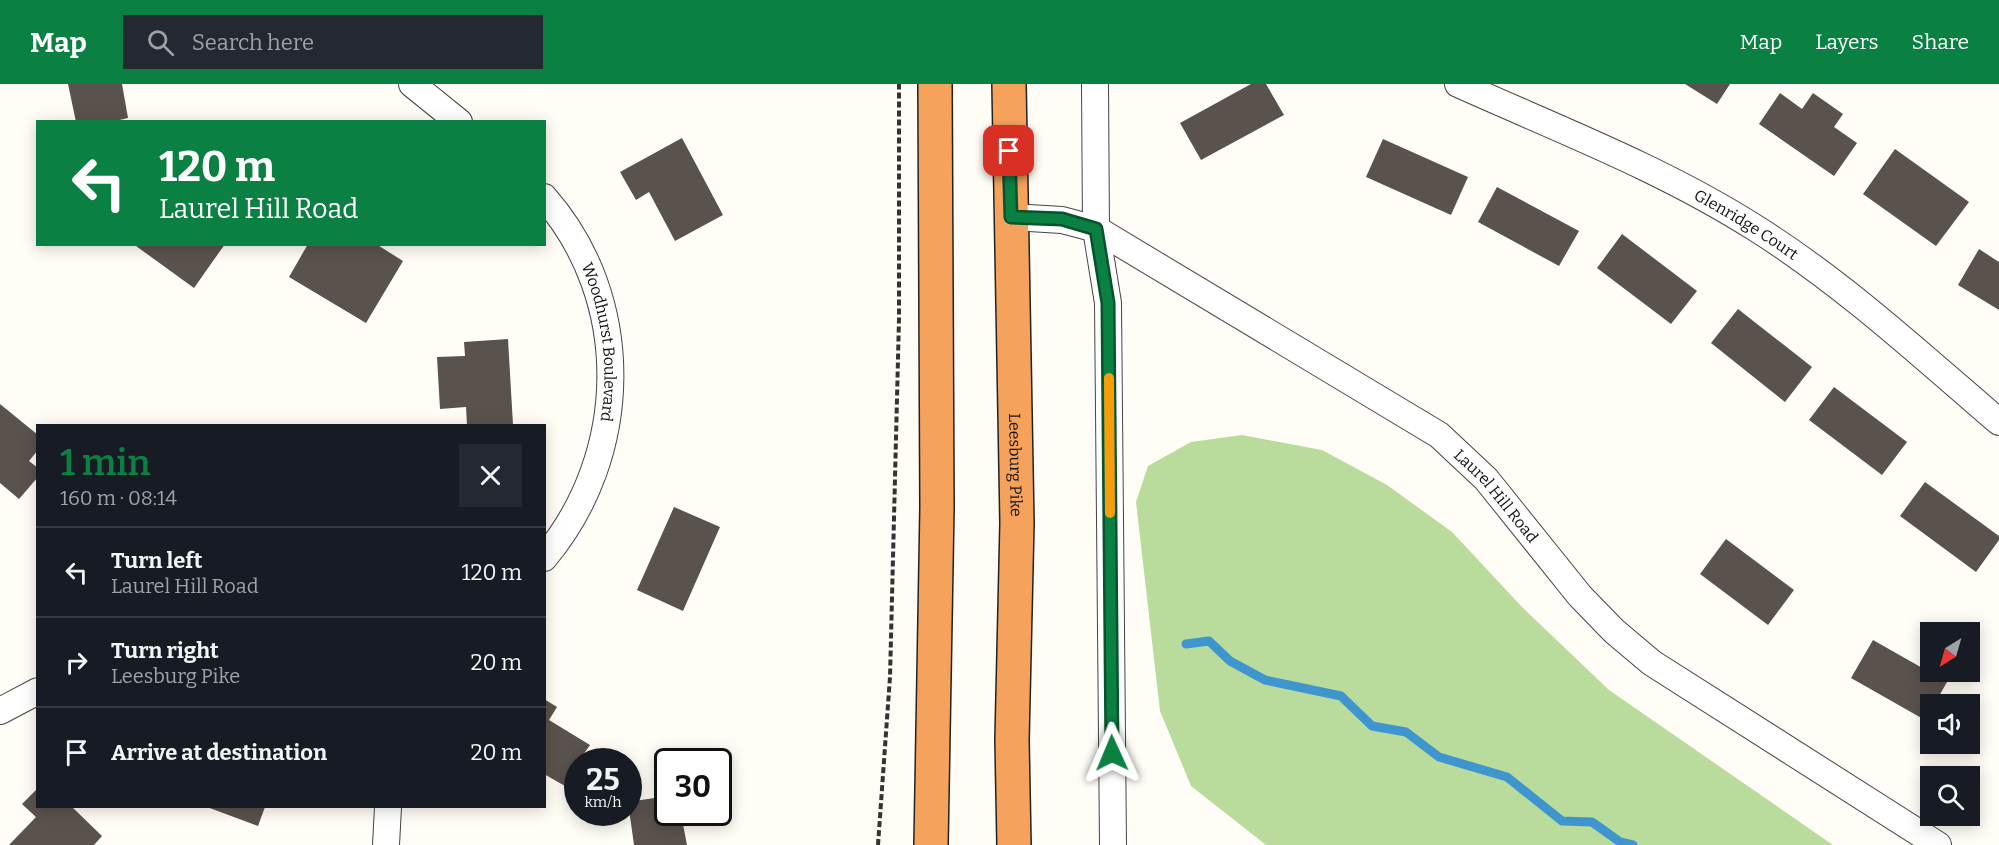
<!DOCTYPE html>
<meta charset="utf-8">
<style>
body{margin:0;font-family:Bitter,serif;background:#242831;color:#f1f3f6;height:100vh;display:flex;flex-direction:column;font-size:22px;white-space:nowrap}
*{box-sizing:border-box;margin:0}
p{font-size:20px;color:#9ea1a6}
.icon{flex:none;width:33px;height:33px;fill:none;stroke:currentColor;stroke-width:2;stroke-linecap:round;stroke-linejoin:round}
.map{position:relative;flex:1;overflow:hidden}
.details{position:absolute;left:36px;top:340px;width:510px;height:384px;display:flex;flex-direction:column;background:#171b24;border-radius:0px;box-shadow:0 3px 15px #0003}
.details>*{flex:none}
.hud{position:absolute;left:36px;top:36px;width:510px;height:126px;border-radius:0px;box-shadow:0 3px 15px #0003;background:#0b8043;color:#fff;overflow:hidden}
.needle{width:39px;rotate:217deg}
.tools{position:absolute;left:1920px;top:538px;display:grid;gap:12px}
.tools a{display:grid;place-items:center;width:60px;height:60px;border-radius:0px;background:#171b24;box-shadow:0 3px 15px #0003;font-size:30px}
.speed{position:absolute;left:564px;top:664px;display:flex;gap:12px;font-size:30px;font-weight:700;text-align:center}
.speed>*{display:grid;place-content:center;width:78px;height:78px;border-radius:50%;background:#171b24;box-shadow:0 3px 15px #0003;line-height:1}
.speed small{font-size:15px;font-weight:400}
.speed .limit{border:3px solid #111;border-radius:9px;background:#fff;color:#111}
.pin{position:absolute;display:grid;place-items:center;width:51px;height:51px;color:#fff;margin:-26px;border-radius:12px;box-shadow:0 3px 9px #0006}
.me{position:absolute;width:66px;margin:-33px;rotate:359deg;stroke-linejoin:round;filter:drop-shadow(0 0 4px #0008)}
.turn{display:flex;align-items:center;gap:21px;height:126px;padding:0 24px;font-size:27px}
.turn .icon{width:78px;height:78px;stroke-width:2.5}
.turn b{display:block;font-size:42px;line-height:51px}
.round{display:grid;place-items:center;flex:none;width:63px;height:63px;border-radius:0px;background:#242831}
.head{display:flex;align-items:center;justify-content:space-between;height:102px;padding:0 24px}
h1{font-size:36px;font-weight:600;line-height:45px;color:#0b8043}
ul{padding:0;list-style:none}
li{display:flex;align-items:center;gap:18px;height:90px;padding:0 24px;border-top:2px solid #363941}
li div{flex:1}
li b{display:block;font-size:22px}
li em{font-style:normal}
header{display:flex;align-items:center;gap:36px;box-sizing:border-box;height:84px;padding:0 30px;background:#0b8043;color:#fff}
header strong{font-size:28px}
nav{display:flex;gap:33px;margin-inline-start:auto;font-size:21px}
.search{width:420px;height:54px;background:#242831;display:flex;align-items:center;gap:15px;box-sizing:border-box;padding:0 21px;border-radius:0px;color:#9ea1a6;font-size:22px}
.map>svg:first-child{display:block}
.forest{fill:#b9dc9c}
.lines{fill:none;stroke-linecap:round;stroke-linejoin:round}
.stream{stroke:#3f96cf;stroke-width:9}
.building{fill:#5a524d}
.street-casing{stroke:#444;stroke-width:28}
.highway-casing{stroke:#222;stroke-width:36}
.path{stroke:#333;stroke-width:4;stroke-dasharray:6 3;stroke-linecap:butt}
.street{stroke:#fff;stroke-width:26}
.highway{stroke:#f5a25d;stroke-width:33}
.route-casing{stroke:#07532c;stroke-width:15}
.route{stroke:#0b8043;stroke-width:10}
.slow{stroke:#f59e0b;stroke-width:10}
.labels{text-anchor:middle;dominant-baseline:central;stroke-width:6;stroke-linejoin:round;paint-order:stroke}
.street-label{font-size:16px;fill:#111;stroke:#fff}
</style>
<header>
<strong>Map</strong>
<div class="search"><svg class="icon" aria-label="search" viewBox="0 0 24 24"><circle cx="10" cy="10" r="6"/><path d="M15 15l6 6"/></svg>Search here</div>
<nav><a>Map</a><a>Layers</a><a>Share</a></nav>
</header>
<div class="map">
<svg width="1999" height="761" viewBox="0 0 1999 761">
<rect width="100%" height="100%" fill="#fffdf5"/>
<!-- forest -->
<path class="forest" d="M1242,351L1322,366L1387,401L1452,448L1522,523L1609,606L1833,761H1266L1191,702L1160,627L1136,418L1148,382L1191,358Z"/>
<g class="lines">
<!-- stream -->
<path class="stream" d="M1186,560L1209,557L1230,577L1265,596L1341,612L1372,642L1406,648L1439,673L1507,693L1562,737L1592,738L1620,758L1633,761"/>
</g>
<!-- building -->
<g class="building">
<path d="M68,0H122L128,34L111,38H76Z"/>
<path d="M1251,0H1266L1284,31L1201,76L1180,39Z"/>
<path d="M1685,0H1730L1717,20Z"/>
<path d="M1780,9L1802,25L1813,9L1843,30L1834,43L1857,59L1834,92L1759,40Z"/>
<path d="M682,54L723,131L675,157L649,108L636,116L620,88Z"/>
<path d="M1383,55L1468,93L1451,131L1366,93Z"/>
<path d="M1895,65L1969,118L1936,162L1863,110Z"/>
<path d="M1497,103L1579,147L1559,182L1478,138Z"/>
<path d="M1622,150L1697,207L1671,240L1597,184Z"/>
<path d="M138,160H225L194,204L136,162Z"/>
<path d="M308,160H376L403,177L366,239L289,193Z"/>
<path d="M1979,165L1999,178V226L1958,201Z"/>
<path d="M1738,225L1812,283L1785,318L1711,259Z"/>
<path d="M508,255L513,341L467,342L466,323L440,325L437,273L465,272L464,258Z"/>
<path d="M1834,303L1907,358L1882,391L1809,336Z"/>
<path d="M0,320L38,351V366L29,377L38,384V393L19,415L0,399Z"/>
<path d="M1925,398L1999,452V456L1976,488L1900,432Z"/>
<path d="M674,423L720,443L683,527L637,506Z"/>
<path d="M1726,455L1794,506L1768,541L1700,490Z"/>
<path d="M1873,556L1947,598L1934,621H1930L1925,636L1851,594Z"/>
<path d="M544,615L557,623L549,636L590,661L578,678L565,702L544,690Z"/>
<path d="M38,704V723H72L102,752L94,761H9L36,733L22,720Z"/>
<path d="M661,713L664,733L681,730L687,761H634L628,718Z"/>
<path d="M207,723H265L258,742Z"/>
</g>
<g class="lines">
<defs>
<g id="street">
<path d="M412,0L459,38"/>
<path d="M1095,0L1096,145L1108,219L1113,761"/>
<path id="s1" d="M1458,0C1558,45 1663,85 1757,145C1844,200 1921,271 1999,338"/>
<path id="s2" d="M544,113C634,215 631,371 544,474"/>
<path id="s3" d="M1011,133L1062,136L1096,145L1439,351L1486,395L1580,512L1614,547L1652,579L1938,761"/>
<path d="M0,627L38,607"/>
<path d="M386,761L388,723"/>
</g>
<g id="highway">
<path id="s4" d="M1009,0L1017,439L1012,656L1014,761"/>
<path d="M931,761L937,423L935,0"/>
</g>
</defs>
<!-- street casing -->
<use href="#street" class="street-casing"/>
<!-- highway casing -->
<use href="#highway" class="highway-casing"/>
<!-- path -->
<path class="path" d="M878,761L890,593L899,235V0"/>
<!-- street -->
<use href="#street" class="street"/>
<!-- highway -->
<use href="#highway" class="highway"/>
</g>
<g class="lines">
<defs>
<path id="route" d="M1009,67L1011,133L1062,135L1096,145L1108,219L1112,669"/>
</defs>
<!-- route casing -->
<use href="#route" class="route-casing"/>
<!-- route -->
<use href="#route" class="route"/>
<!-- slow -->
<path class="slow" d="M1109,294L1110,429"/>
</g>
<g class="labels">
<!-- street labels -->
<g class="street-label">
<text stroke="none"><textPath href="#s1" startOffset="321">Glenridge Court</textPath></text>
<text stroke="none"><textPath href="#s2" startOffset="160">Woodhurst Boulevard</textPath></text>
<text stroke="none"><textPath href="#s4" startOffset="381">Leesburg Pike</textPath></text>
<text stroke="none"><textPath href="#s3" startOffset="570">Laurel Hill Road</textPath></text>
</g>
</g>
</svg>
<div class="tools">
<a><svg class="needle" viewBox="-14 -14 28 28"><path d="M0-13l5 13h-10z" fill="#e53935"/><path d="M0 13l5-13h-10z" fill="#9ea1a6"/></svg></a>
<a><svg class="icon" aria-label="sound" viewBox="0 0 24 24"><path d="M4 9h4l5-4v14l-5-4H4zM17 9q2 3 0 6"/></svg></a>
<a><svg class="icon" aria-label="search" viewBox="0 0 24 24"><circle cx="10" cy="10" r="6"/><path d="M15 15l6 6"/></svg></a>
</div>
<div class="speed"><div>25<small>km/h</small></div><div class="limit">30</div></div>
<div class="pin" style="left:1009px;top:67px;background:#d93025"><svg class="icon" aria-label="arrive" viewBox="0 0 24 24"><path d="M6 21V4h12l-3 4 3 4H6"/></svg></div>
<svg class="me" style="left:1112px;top:669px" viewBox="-20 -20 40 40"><path d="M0-17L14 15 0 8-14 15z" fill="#0b8043" stroke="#fff" stroke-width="4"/></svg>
<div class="hud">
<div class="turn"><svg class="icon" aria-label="left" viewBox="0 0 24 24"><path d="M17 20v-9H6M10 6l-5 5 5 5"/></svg><div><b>120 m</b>Laurel Hill Road</div></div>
</div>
<section class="details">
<div class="head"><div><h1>1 min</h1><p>160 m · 08:14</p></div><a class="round"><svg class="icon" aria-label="close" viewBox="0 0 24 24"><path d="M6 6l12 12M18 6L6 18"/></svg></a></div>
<ul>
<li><svg class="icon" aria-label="left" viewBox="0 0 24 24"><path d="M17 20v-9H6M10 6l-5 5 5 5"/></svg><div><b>Turn left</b><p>Laurel Hill Road</p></div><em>120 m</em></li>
<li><svg class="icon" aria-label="right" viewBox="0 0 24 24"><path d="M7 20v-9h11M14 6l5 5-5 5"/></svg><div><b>Turn right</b><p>Leesburg Pike</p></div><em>20 m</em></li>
<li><svg class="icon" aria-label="arrive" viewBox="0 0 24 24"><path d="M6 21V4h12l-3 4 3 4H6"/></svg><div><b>Arrive at destination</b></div><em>20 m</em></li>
</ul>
</section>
</div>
